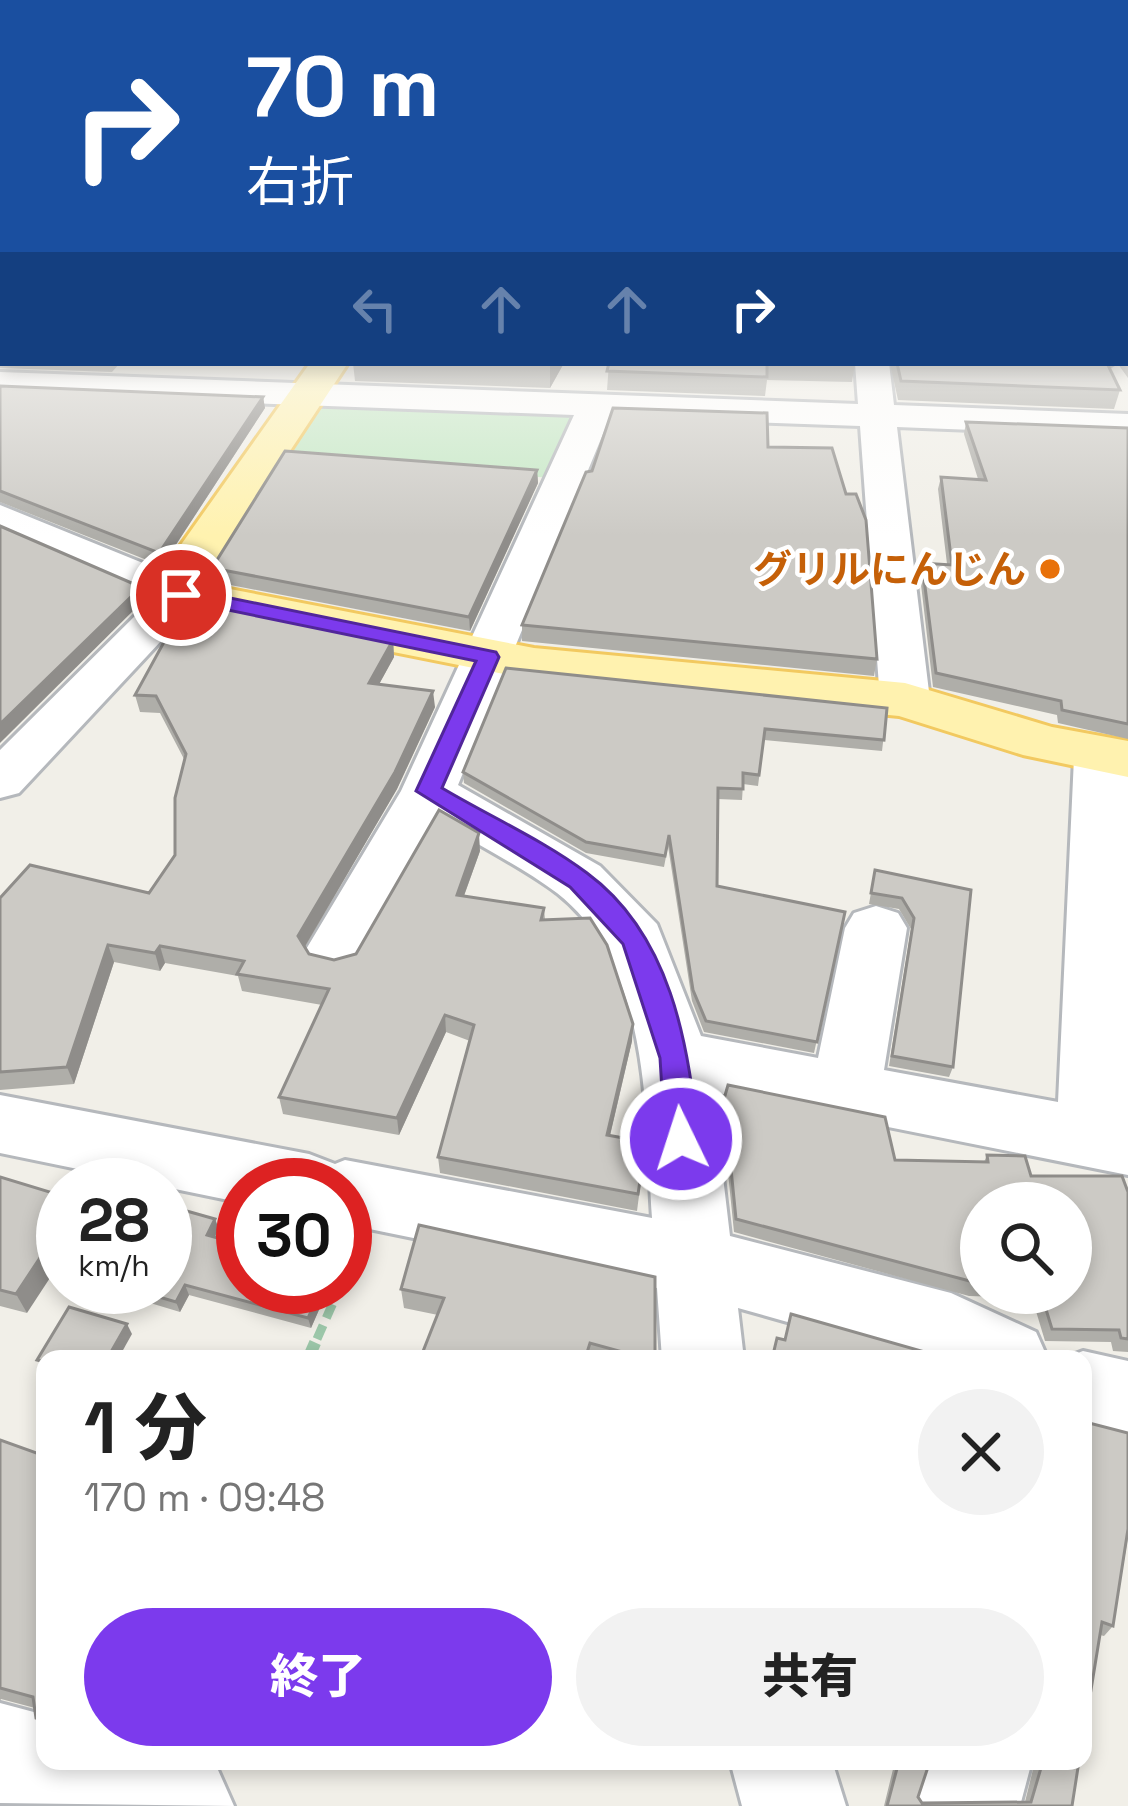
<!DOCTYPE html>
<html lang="ja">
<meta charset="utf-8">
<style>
body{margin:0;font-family:"Space Grotesk","Noto Sans JP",sans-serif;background:#f2f2f2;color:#222;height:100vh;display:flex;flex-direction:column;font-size:45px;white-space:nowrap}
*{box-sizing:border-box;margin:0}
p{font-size:39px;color:#767676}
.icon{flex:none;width:66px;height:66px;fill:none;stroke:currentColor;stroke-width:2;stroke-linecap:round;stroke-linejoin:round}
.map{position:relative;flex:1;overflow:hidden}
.side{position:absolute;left:36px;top:1350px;width:1056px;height:420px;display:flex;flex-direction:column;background:#fff;border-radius:24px;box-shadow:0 6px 18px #0003}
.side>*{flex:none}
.top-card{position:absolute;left:0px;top:0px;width:1128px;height:366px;box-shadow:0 6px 18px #0003;background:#1a4fa0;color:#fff;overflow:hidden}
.tools{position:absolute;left:960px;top:1182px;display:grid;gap:24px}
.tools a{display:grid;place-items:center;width:132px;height:132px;border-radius:50%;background:#fff;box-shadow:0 6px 18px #0003;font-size:60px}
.speed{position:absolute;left:36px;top:1158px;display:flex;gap:24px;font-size:60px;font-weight:700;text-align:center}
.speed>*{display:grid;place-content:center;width:156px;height:156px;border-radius:50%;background:#fff;box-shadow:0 6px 18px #0003;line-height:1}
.speed small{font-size:30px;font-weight:400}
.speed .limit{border:18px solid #d22;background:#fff;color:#111}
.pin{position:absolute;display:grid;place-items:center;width:102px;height:102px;color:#fff;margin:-51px;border:6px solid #fff;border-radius:50%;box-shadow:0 3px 12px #0007}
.me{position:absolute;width:132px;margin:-66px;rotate:356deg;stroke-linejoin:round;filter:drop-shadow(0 0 9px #0008)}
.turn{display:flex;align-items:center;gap:42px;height:252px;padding:0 48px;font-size:54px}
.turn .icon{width:156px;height:156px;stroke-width:2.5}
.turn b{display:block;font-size:84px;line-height:102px}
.lanes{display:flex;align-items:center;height:114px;padding:0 48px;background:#0003;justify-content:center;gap:60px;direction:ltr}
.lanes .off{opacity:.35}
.round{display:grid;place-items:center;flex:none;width:126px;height:126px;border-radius:63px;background:#f2f2f2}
.overview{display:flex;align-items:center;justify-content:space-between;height:204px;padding:0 48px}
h1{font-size:72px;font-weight:800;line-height:90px}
.primary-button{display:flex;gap:24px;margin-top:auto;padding:24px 48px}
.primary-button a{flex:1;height:138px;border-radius:72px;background:#7c3aed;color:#fff;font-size:48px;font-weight:800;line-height:138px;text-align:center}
.primary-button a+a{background:#f2f2f2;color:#222}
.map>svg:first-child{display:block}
.green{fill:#c5e8c5}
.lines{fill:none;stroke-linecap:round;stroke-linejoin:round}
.minor-casing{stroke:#b5b8bc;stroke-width:6}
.major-casing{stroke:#f2c960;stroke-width:6}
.path-far1{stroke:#9cc7a9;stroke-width:9;stroke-dasharray:15 8;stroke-linecap:butt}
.path{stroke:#9cc7a9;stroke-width:12;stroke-dasharray:18 9;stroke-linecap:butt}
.minor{fill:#fff;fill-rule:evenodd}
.major{fill:#fff2af;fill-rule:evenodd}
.wall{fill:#afaea9;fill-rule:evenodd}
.shaded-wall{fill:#8f8d8a}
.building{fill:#cccac5;stroke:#8f8d8a;stroke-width:3}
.route{fill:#7c3aed;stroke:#51269a;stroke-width:3}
.food-dot{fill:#e8710a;stroke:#fff;stroke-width:4.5}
.labels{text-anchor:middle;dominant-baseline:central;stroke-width:9;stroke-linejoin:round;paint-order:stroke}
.far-food-label{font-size:39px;font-weight:bold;fill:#c56008;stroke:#fff;text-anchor:end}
</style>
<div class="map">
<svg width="1128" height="1806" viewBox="0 0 1128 1806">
<rect width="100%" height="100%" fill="#f1efe8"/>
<!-- green -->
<path class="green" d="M322,404L570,410L582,416L554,478L286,461Z"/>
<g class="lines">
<defs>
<g id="minor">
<path d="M855,363H889L894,405L1128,414V436L897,427L930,700L923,711L905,715L887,711L880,700L860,426L610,417L458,785L600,866L657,924L701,1036L818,1058L845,928L854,913L876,906L898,913L907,928L884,1070L1058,1102L1074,758L1082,746L1101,742L1120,746L1128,758V1175L713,1092L730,1236L951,1293L1036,1332L1048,1359H918L738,1308L744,1359H662L657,1288L345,1224V1185H243V1203L0,1153V1095L309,1154L335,1164L345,1160L652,1218C645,1110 651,967 557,893C521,866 477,845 439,821L358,967L336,973L314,967L305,951L401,791L574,415L0,394V372L858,404Z"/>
<path d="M0,505L197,585L204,595L19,793L0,798V750L152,599L0,532Z"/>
<path d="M1083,1351L1128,1361V1443L1083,1431V1359H1062Z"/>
<path d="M0,1703L45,1715V1761H198L218,1770L234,1806L0,1803Z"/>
<path d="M730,1761H832L846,1806H742Z"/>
<path d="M930,1761H1032L1020,1806H916Z"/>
</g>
<path id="major" d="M310,363H348L216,563L209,585L534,648L905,683L1052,727L1128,741V777L1023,755L899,716L534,680L163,606L156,595L168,563Z"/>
</defs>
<!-- minor casing -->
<use href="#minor" class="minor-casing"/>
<!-- major casing -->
<use href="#major" class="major-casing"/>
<!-- path-far1 -->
<g class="path-far1">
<path d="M345,1275L357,1249"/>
<path d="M317,1339L340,1287"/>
</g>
<!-- path -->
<path class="path" d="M308,1359L318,1336"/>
<!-- minor -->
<use href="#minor" class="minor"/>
<!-- major -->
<use href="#major" class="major"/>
</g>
<!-- wall -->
<g class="wall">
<path d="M1125,284L1128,319V378L1118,364L1110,369L1120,390L1114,409L898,400L890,363H1125Z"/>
<path d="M3,295V363H120L112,372L0,368V369V296Z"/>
<path d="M353,363H564L550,388L355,381Z"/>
<path d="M609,363H855L852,382L767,380L765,396L607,390Z"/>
<path d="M0,386L263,397L265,408L162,566L0,502Z"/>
<path d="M966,422L1128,428V739L1058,723L1057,715L933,687L920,576L922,563L947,564L938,489L941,477L978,479L964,434Z"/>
<path d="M768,447L846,494L877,659L874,676L522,641V625Z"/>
<path d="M537,470L538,483L470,631L215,582L212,568Z"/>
<path d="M393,640L394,657L379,684L435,707L397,789L305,947L309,954L334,960L356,954L480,851L464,896L544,908L545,920L632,1041L610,1136L646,1142L637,1211L440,1173L438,1157L470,1041L446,1032L399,1135L283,1114L279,1097L322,1005L242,991L238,976L165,963L160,971L114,962L74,1084L0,1090V898L149,893L175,855L184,759L160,713L140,712L135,695Z"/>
<path d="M887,708L882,751L764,740L758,786L743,784L742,800L718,799L717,886L845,912L814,1053L704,1032L692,1001L668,846L664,867L586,853L464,783L463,772Z"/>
<path d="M875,870L971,890L953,1067L949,1077L889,1066L911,929L899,909L869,904Z"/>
<path d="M724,1099L895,1160L984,1162L987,1155L1031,1176L1128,1192V1352L1113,1351L1111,1342L1045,1341L1032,1298L969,1296L734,1232L722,1113ZM981,1203L1071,1293H981Z"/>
<path d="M0,1177L27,1313L0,1306Z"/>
<path d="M419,1225L655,1359H420L438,1315L404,1308L401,1289Z"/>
<path d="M219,1229L215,1237L243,1287H329L311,1328L189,1295L180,1312L127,1296L122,1287Z"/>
<path d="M1089,1423L1128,1433V1537L1113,1626L1104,1636L1100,1635Z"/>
<path d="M0,1440L45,1456V1727L36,1718L35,1708L1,1699L0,1701Z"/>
<path d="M895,1761H930L918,1797L922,1803L1025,1802L1035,1761H1079L1072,1806H884Z"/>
</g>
<!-- shaded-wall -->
<g class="shaded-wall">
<path d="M550,363H564L550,388Z"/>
<path d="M263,397L265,408L162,566L159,553Z"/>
<path d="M537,470L538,483L470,631L469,617Z"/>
<path d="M141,587L144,600L0,743V724Z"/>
<path d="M393,640L394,657L371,699L369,683Z"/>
<path d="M433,691L435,707L397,789L301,953L298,936Z"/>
<path d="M479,833L480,851L458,912L457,895Z"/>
<path d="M108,945L114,962L74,1084L67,1067Z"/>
<path d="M160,946L165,963L160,971L155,953Z"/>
<path d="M445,1015L446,1032L399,1135L397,1118Z"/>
<path d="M633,1024L632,1041L606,1152L607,1135Z"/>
<path d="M215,1219L219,1229L210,1245L207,1235Z"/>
<path d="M63,1223V1258L27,1313L16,1294Z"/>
<path d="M185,1285L189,1295L180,1312L176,1302Z"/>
<path d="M322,1287H329L311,1328L308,1318Z"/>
<path d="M127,1324L132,1334L118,1359H107Z"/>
</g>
<!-- building -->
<g class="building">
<path d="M1125,284H1128V304L1126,305L1128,352L1125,348Z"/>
<path d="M3,295V357L0,356V296Z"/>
<path d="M609,363H767V377L607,371Z"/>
<path d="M897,363H1107L1120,390L901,381Z"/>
<path d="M0,386L263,397L159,553L0,491Z"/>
<path d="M613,408L767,413L768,447L832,448L846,494H856L866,520L877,659L522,625L586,472L592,471Z"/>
<path d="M966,422L1128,428V724L1062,710L1061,701L936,673L922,563L952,565L941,477L986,480Z"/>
<path d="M285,451L537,470L469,617L212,568Z"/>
<path d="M0,526L141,587L0,724Z"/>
<path d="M187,600L393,640L369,683L433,691L395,772L298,936L309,954L334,960L356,954L439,810L479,833L457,895L544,908L541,920L590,918L607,945L633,1024L607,1135L646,1142L638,1194L438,1157L474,1025L445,1015L397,1118L279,1097L329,989L237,974L244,961L160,946L155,953L108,945L67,1067L0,1072V898L30,865L149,893L175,855V798L186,754L156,696L135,695Z"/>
<path d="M506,668L887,708L884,740L765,729L759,775L743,773V789L718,788L717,886L845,912L817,1042L706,1021L693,990L669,835L665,856L586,842L463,772Z"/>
<path d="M875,870L971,890L953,1067L892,1056L914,918L902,898L871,893Z"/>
<path d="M728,1085L885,1117L895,1160L988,1162L987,1155L1025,1156L1031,1176H1122L1128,1192V1339L1121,1338L1119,1330L1052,1329L1041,1293H1071V1203H981V1284L736,1219L724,1099Z"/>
<path d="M0,1177L63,1196V1223L16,1294L0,1290Z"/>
<path d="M169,1206L215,1219L207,1235L243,1245V1287H322L308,1318L185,1285L176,1302L125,1287H165V1213Z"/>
<path d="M419,1225L655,1277V1359H648L590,1343L585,1359H420L444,1298L401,1289Z"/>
<path d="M69,1307L127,1324L107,1359H45V1362L37,1360Z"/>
<path d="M791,1314L925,1352L924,1359H772L777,1338L785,1340Z"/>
<path d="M1083,1407L1089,1423L1128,1433V1529L1113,1626L1102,1622L1083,1739Z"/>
<path d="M0,1440L45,1456V1721L36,1718L33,1697L0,1688Z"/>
<path d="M899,1761H930L918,1797L922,1803L1031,1802L1043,1761H1079L1072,1806H887Z"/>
</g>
<!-- sky -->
<linearGradient id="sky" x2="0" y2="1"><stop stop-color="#8fc3f1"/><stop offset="0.53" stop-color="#f9f8f5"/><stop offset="1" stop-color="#f9f8f5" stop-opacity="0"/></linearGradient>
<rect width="1128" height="536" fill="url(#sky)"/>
<!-- route -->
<path class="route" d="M181,588L496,652L499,657L442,788C489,816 543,840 587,873C670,934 689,1043 698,1139L693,1148H670L665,1139L660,1058L623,944L570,887L416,791L476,661L174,599L171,595Z"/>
<!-- markers -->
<circle class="food-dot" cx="1050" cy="569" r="12"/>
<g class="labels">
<!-- far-food labels -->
<g class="far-food-label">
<text x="1026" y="569">グリルにんじん</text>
</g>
</g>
</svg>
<div class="tools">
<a><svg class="icon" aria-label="search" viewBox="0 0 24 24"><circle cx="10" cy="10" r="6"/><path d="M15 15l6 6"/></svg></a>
</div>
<div class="speed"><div>28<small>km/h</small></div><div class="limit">30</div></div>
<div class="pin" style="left:181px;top:595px;background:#d93025"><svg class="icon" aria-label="arrive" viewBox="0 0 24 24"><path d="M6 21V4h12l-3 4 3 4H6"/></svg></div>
<svg class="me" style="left:681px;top:1139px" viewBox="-20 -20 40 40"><circle r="17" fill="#7c3aed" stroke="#fff" stroke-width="3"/><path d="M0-11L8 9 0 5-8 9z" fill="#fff"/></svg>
<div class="top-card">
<div class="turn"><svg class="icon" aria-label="right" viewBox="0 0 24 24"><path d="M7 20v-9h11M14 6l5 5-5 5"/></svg><div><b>70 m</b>右折</div></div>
<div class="lanes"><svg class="icon off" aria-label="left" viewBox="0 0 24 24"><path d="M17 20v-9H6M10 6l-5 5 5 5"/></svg><svg class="icon off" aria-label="ahead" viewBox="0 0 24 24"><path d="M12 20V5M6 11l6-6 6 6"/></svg><svg class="icon off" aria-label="ahead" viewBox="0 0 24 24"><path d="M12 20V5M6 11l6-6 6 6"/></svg><svg class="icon" aria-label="right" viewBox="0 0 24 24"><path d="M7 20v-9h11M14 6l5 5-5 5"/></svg></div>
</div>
<section class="side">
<div class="overview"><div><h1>1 分</h1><p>170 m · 09:48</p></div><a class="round"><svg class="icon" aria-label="close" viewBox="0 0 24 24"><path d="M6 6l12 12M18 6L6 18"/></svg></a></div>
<div class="primary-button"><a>終了</a><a>共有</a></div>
</section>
</div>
